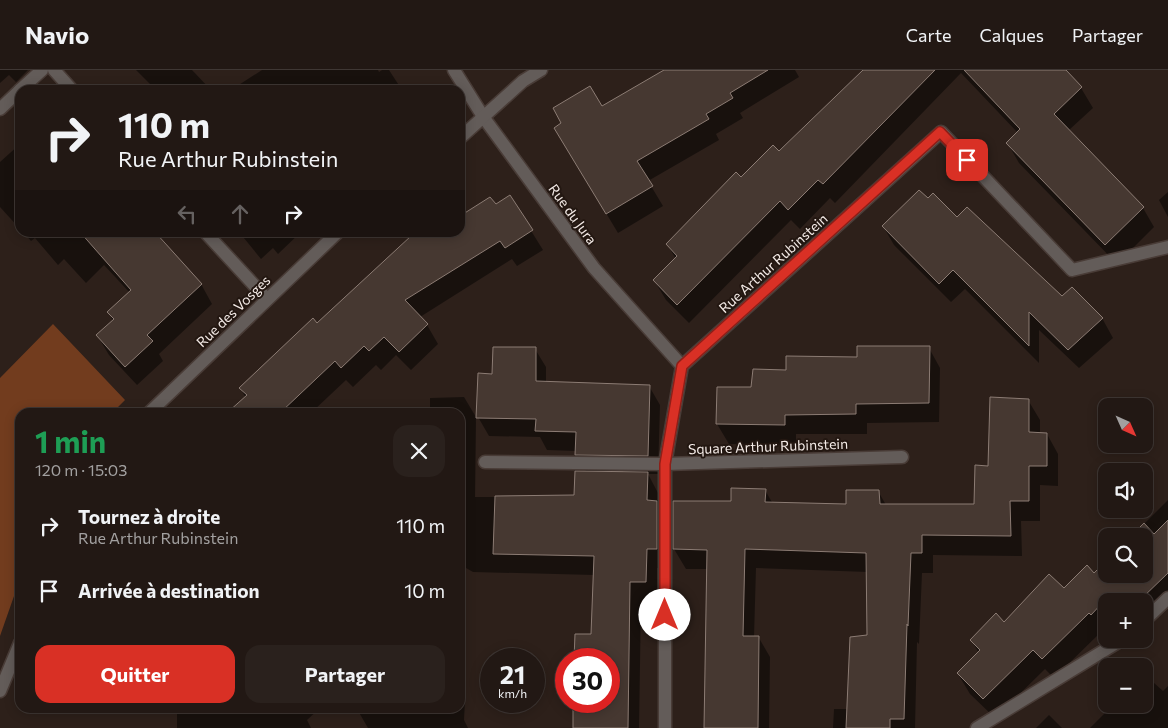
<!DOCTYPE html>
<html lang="fr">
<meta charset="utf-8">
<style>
body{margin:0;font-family:Commissioner,sans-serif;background:#2a211d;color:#f1f3f6;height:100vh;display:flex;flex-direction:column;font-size:19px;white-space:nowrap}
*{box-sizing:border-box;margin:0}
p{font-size:16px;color:#a2a0a0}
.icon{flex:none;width:28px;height:28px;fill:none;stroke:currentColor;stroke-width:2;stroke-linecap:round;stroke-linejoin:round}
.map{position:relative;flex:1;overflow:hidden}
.panel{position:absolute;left:15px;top:338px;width:450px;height:305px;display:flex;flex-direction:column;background:#221814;border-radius:15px;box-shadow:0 2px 12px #0003,0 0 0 1px #3f3734}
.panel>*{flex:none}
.banner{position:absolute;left:15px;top:15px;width:450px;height:152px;border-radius:15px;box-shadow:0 2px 12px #0003,0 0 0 1px #3f3734;background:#221814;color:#f1f3f6;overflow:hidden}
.needle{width:32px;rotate:135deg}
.fabs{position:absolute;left:1098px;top:328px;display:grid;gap:10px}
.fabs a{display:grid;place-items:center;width:55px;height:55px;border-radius:10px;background:#221814;box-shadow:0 2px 12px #0003,0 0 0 1px #3f3734;font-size:25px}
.speed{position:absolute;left:480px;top:578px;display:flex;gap:10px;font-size:25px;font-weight:700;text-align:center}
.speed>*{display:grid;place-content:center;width:65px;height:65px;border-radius:50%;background:#221814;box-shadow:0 2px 12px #0003,0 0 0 1px #3f3734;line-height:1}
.speed small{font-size:12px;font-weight:400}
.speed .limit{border:8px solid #d22;background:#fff;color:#111}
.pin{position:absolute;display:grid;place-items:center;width:42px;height:42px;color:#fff;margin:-21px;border-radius:10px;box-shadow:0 2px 8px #0006}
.me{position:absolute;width:55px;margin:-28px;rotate:0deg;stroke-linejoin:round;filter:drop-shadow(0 0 4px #0008)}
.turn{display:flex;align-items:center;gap:18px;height:105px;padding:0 20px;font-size:22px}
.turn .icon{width:65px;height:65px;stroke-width:2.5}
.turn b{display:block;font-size:35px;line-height:42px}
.lanes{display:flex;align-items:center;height:48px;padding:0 20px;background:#0003;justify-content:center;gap:25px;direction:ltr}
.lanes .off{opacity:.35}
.round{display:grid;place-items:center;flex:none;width:52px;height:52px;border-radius:15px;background:#2a211d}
.overview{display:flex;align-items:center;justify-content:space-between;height:85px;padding:0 20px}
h1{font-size:30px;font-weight:700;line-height:38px;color:#1e9e55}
.primary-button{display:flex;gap:10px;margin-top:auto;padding:10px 20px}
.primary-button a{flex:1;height:58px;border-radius:15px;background:#d93025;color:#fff;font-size:20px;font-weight:700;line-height:58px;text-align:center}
.primary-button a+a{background:#2a211d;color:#f1f3f6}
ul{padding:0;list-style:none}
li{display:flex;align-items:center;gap:15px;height:65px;padding:0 20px}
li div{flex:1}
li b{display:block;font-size:19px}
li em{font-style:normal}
header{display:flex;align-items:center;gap:30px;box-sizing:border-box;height:70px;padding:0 25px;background:#221814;border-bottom:1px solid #3f3734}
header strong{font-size:24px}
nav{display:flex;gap:28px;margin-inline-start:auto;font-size:18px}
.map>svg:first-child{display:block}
.forest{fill:#723c1e}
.shadow{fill:#0007}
.building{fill:#463831;stroke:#8c7c74}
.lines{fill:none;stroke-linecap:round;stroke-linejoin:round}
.minor-casing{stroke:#493c37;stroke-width:15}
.minor{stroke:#635c59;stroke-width:12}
.route-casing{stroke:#8d1f18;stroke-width:12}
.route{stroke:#d93025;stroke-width:9}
.labels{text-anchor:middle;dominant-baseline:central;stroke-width:4;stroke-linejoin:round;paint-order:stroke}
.street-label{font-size:14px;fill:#f4ebe7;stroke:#231711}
</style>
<header>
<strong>Navio</strong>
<nav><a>Carte</a><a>Calques</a><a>Partager</a></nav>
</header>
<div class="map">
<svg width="1168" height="658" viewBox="0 0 1168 658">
<rect width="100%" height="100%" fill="#2d201a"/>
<!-- forest -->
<path class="forest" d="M53,254L125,330L113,342H20V509L0,566V308Z"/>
<!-- shadow -->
<g class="shadow">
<path d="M0,0H28L16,12L9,5L0,13Z"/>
<path d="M136,0H192L211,20H156Z"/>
<path d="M262,0H378L379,2L382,0H389L402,20H231Z"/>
<path d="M667,0H795L799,7L740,43L743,48L716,64L719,70L648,111L663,136L618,163L567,78L602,38Z"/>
<path d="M863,0H1064L1081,18L1093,38L1069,60L1143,138L1154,157L1117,194L1019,93L1008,74L1018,63L961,3L835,133L830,128L800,159L791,150L689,253L666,230L654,210L676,189L667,174L741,109L779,82Z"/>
<path d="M20,74V159L0,137V92Z"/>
<path d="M1168,122V147L1159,130Z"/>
<path d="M510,127L543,180L517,196L512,189L420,247L427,255L438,274L411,300L396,285L381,300L376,295L353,317L346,310L312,342H231L246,328L240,318L317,255L460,162V148L495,136Z"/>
<path d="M928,130L957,148L1062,228L1102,248L1113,268L1079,298L1039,260V293L965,219L951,232L894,175L883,156Z"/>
<path d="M23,162H131L201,214L212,234L159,284L163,291L137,315L109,285L97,265L113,251L109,242L130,223L104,195L86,213L64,189L58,195L35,168L31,171Z"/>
<path d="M239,162H301L278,184L273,178L261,189Z"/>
<path d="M929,278L940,298L939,352L867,353V364H796V375L729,374L717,354L752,319L787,301Z"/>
<path d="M535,279L546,297V312L649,316L660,335L658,404H648L658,423V435L667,451V498H657V532L641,531L639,658H574L609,631V589L593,566L594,505L473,502L466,498V520L460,526V342H430V328L464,327L476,347L475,427H575L587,403L577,385V381L547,380L540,367L489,366L478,347L494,305Z"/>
<path d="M1028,330L1040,350V364H1047L1058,384V416L1040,415V451H1021L1022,486L933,485V503H922L919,574L917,572L915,658H833L834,639H848L868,566V502L756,498L754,567L759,568L770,587L769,658H705L708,499H686L674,479V432L732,433L765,420L773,434L847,435L878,421L886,435L976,436L990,397Z"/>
<path d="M1168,430V534L1144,557V531H1106V561L1103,564L1101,562L1054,608L1045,599L995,648L970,624L958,604L979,583L971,570L1004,554L1094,504L1106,492V504H1144V466H1132Z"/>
<path d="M460,601L466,611L464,650L468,658H368L357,639L358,638H460Z"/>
<path d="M1144,604L1163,621L1168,616V658H1090L1114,634H1144Z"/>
<path d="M177,638H320L307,650L311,658H177Z"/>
<path d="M1049,645L1062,658H1036Z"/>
</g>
<!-- building -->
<g class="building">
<path d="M664,0H768L730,23L733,28L706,44L709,49L637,91L653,116L606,144L554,58L561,53L553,38L590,16L602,36Z"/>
<path d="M863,0H935L823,114L818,110L788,140L780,131L677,235L653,210L677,186L666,174L736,102L741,107L773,75L779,81Z"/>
<path d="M964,0H1066L1082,17L1054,44L1144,137L1105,175L1006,73L1020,59Z"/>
<path d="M919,120L928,128L933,123L957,147L967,137L1062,226L1072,217L1103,248L1068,280L1029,242V276L953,200L939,214L882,156Z"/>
<path d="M510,125L533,160L505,178L500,171L405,230L428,254L399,282L384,267L369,281L364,276L341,298L335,291L281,342H228L247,325L239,318L313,248L317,253L411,166L416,162H460V146L490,127L496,134Z"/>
<path d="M80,162H155L202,214L147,265L153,271L125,297L96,265L114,249L107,242L131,220Z"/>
<path d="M857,276H930L929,333L856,334V344L785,345V355L716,354L717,317H751L753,299L786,300V286L857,287Z"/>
<path d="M493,277H536V311L650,315L648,386L575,385L576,362L535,361L536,349L476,348L478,303L492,304Z"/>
<path d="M990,327L1029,329V362L1047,363V396H1029V431H1010L1011,466L922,465V483H911L908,556L907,554L904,649H890V658H846L850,567L867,565L866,483L745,479L743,566H759L758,658H704L707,480L673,479V431H731V418L766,419L765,432L846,434V420H879L880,434H974L975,395L988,396Z"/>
<path d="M575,401L648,402L647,430L657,431V479H647L646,512H630L628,658H573V631H609V589H574L575,564H591L594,486L493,484L495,426L574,425Z"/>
<path d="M1168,450V503L1139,531H1104L1091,545L1089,543L1042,589L1033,580L983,629L957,603L980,580L970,570L996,543L1004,552L1049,504L1064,518L1087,495L1094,503L1106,491V504H1144V466H1131L1144,453L1154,464Z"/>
</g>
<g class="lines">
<defs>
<g id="minor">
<path d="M54,0L72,20"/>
<path d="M454,0L484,48L594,198L682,296"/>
<path d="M20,20L42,0"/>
<path d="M0,39L20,20"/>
<path d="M460,68L523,11L541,0"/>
<path d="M205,162L267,229"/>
<path d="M150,342L338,162"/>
<path d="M485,392L665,394L902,387"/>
<path d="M1144,551L1168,528"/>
<path d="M0,621L20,573"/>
<path d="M665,658V394L682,296L941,62L1072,200L1168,177"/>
<path d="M977,658L1123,569"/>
</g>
</defs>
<!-- minor casing -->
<use href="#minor" class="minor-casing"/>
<!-- minor -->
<use href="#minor" class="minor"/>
</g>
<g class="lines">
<defs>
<path id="route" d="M665,545V394L682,296L940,62L967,90"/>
</defs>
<!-- route casing -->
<use href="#route" class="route-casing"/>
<!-- route -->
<use href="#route" class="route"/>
</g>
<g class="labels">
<!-- street labels -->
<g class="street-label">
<text transform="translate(573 144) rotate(54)">Rue du Jura</text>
<text transform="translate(773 193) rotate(-42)">Rue Arthur Rubinstein</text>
<text transform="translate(233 241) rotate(-44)">Rue des Vosges</text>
<text transform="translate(768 376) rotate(-2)">Square Arthur Rubinstein</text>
</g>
</g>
</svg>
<div class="fabs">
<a><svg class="needle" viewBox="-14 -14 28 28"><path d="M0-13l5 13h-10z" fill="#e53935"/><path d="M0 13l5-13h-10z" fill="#a2a0a0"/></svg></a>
<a><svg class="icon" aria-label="sound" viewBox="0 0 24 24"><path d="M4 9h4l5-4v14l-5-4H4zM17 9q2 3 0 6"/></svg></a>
<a><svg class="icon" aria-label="search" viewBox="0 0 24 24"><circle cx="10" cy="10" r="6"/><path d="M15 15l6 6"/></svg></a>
<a>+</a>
<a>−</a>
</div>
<div class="speed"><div>21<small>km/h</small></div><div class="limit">30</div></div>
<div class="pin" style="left:967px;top:90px;background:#d93025"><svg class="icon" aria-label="arrive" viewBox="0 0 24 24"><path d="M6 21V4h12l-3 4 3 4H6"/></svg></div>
<svg class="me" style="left:665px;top:545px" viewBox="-20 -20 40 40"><circle r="19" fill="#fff"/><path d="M0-13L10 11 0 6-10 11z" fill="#d93025"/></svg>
<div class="banner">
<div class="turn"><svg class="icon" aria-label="right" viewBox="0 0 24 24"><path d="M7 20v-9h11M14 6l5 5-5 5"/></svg><div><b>110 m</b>Rue Arthur Rubinstein</div></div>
<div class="lanes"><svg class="icon off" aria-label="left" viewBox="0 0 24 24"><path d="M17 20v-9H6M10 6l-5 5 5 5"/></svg><svg class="icon off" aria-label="ahead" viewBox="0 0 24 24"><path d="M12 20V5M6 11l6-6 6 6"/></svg><svg class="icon" aria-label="right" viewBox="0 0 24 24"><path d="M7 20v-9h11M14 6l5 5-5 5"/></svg></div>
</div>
<section class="panel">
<div class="overview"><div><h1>1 min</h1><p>120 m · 15:03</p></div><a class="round"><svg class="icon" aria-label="close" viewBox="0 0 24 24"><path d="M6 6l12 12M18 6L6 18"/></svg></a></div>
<ul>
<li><svg class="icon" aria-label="right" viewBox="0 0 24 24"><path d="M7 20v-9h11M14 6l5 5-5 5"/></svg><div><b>Tournez à droite</b><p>Rue Arthur Rubinstein</p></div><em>110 m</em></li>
<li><svg class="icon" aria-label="arrive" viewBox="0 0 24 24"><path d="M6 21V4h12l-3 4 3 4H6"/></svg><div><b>Arrivée à destination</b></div><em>10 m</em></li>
</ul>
<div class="primary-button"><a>Quitter</a><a>Partager</a></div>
</section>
</div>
